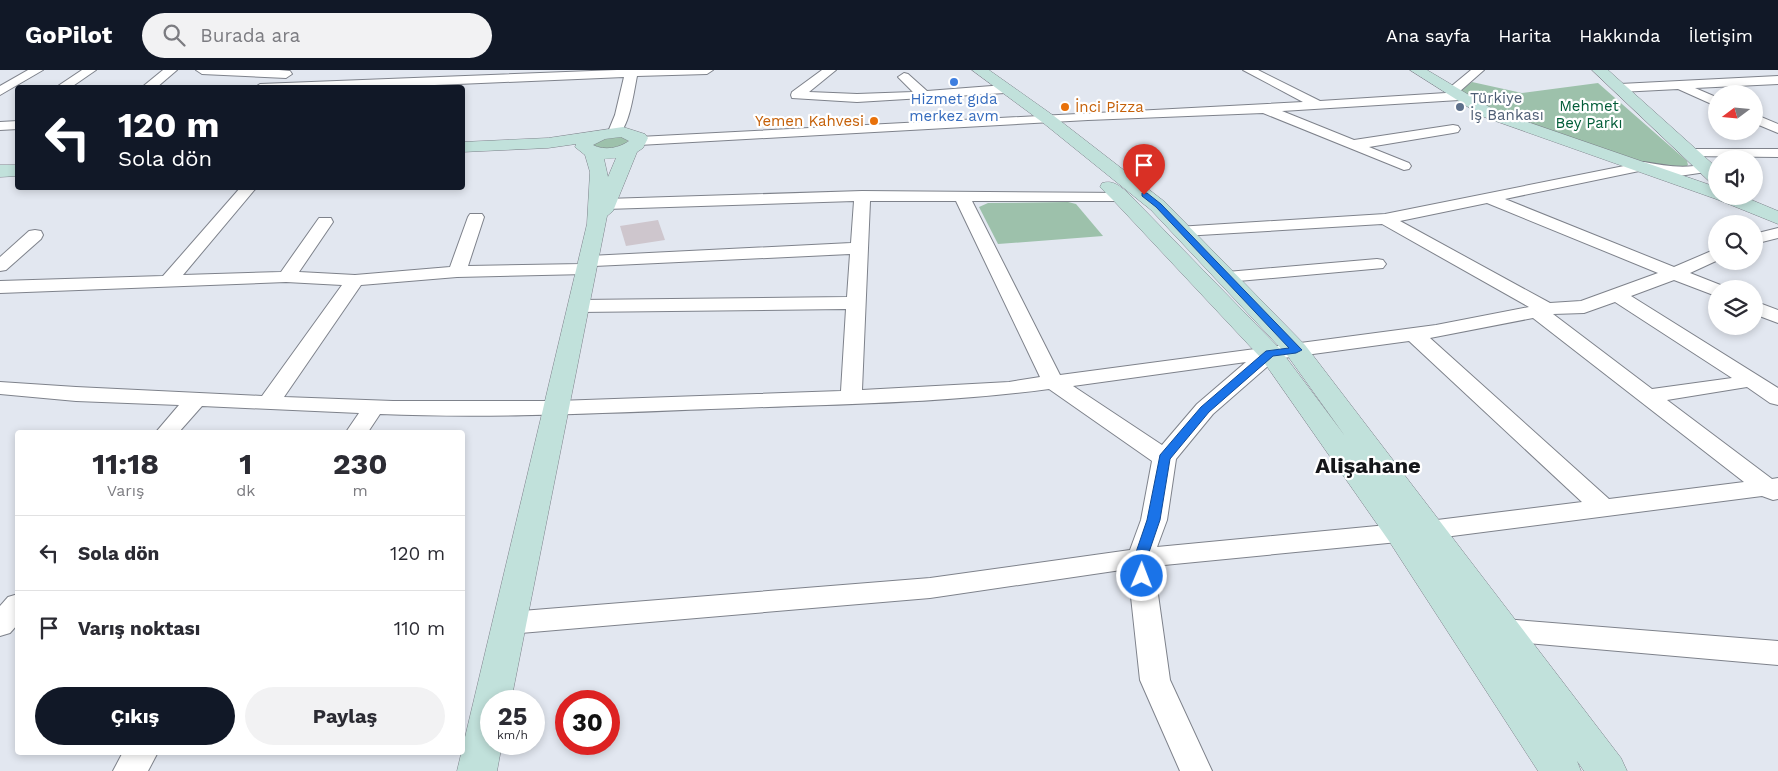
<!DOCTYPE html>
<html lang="tr">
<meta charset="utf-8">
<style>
body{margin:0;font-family:"Work Sans",sans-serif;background:#f2f2f3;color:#2b2b33;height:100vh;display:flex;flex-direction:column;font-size:19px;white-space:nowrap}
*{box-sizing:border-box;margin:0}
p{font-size:16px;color:#7c7c81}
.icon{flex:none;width:28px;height:28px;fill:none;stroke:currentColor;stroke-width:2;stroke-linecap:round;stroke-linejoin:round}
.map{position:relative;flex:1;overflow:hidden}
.panel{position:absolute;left:15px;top:360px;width:450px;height:325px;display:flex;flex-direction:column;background:#fff;border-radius:5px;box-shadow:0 2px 8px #0003}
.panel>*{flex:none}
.hud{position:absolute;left:15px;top:15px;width:450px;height:105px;border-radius:5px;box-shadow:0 2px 8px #0003;background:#111827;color:#fff;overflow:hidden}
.needle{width:32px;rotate:254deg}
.controls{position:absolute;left:1708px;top:15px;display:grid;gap:10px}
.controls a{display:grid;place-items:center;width:55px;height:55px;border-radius:50%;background:#fff;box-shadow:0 2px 8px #0003;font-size:25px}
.speed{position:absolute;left:480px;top:620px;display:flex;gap:10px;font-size:25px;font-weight:700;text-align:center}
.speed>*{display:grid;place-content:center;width:65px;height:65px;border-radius:50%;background:#fff;box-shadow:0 2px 8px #0003;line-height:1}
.speed small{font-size:12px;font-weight:400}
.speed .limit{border:8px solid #d22;background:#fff;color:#111}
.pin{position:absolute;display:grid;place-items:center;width:42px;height:42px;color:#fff;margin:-51px -21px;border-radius:50% 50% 50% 0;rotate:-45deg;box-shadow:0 0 5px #0007}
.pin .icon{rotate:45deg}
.me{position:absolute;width:55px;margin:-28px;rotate:1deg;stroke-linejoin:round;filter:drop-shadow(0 0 4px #0008)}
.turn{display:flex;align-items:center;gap:18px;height:105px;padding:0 20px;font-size:22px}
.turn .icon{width:65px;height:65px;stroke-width:2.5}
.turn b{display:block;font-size:35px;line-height:42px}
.eta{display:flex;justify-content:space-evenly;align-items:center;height:85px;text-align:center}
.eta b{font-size:30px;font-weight:700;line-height:35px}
.button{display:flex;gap:10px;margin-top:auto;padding:10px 20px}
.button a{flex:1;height:58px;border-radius:30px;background:#111827;color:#fff;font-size:20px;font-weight:700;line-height:58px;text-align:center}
.button a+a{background:#f2f2f3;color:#2b2b33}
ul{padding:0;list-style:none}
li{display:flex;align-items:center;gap:15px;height:75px;padding:0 20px;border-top:1px solid #e1e1e2}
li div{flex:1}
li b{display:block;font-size:19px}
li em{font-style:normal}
header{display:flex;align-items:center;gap:30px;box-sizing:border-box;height:70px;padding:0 25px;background:#111827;color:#fff}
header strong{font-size:24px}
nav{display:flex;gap:28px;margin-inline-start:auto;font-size:18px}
.search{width:350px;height:45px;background:#f2f2f3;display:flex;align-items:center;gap:12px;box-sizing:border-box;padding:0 18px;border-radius:28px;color:#7c7c81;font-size:19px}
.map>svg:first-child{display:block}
.green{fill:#9dc1ab}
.building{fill:#cec6cd}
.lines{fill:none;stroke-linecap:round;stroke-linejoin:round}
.street-casing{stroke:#7e828b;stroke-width:2}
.secondary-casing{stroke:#7e828b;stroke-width:1}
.street{fill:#fff;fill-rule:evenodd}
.secondary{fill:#c1e1db;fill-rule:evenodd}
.route{fill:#1a73e8;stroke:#114b97}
.shop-dot{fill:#3f7fe0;stroke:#fff;stroke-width:2}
.food-dot{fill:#e8710a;stroke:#fff;stroke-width:2}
.service-dot{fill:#5c6f8a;stroke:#fff;stroke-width:2}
.labels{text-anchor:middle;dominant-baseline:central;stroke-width:4.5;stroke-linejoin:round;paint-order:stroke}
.far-service-label{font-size:15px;fill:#4e5e75;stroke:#fff;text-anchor:start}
.far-shop-label{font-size:15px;fill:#366cbe;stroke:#fff}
.far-park-label{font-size:15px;fill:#035d39;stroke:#fff}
.far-food-label{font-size:15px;fill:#c56008;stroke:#fff;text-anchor:start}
.district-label{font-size:22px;font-weight:bold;fill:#15161a;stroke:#fff}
</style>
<header>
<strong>GoPilot</strong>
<div class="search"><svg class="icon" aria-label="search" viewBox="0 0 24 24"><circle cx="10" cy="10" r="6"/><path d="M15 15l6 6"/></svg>Burada ara</div>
<nav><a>Ana sayfa</a><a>Harita</a><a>Hakkında</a><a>İletişim</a></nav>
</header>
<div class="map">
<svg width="1778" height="701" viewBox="0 0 1778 701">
<rect width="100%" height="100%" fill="#e2e7f0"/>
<!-- green -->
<g class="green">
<path d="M1472,12L1522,23L1598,13L1687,91L1688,95L1684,98L1653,97L1485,39L1458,23Z"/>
<path d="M619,66L627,69L628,73L609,80L592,76L597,69Z"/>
<path d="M1068,132L1076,134L1103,166L998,174L979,137L988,133Z"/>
</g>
<!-- building -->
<path class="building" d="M658,150L665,170L626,176L620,156Z"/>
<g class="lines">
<defs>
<g id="street">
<path d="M28,0H43L0,25V16Z"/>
<path d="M82,0H96L70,18H55Z"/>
<path d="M163,0H177L156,18H141Z"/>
<path d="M196,0H279L290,1L292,4L286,8L202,4Z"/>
<path d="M617,0H713L707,4L637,6C634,20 629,63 615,66L608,62L615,45L624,7L365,18H254L260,14Z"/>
<path d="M822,0H836L809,22L857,24L913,22L898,7L904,3L908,4L927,21L1005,15L1011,19L1005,23L857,32L792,28L791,25L792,22Z"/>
<path d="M1243,0H1258L1320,31L1446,23L1448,19L1471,0H1484L1459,22L1465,26L1459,30L1282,41L1354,70L1453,55L1458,56L1460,59L1458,62L1453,63L1369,77L1409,93L1411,96L1409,99L1404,100L1263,43L1088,50L639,75L634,74L632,71L634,68L639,67L1303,32Z"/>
<path d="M1778,6V14L1695,18L1716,27V36L1678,19L1620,22L1614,18L1620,14Z"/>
<path d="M1754,44L1778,54V63L1754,53Z"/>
<path d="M18,51V59L0,60V52Z"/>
<path d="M1690,79H1778V87L1685,86L1683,83L1685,80Z"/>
<path d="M1702,90L1707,91L1709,94L1706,102L1679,106L1644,100L1505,129L1674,197L1716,179V191L1690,203L1723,216L1724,219H1716V226L1674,210L1631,226L1778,318V335L1770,333L1747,317L1667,330L1772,409L1778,408V429L1773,430L1762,426L1429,469L1154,496L1170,610L1212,701H1180L1140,610L1128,499L930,528L509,564L499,561L495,553L499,545L509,542L930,508L1130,480L1141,450L1152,391L1049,319C947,333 843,334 740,338C620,342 500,349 380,344L368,362H346L359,343L202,336L179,362H156L179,335L76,331L0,324V312L76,317L262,326L342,215L286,212L0,223V211L163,206L240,118H256L183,205L281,202L319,148H331L333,152L299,202L355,205L450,197L468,147L470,144H482L484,147L468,196L582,194L580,191L583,187L589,186L851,173L854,131L606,139L600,137L598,134L600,131L606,129L862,121L1126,123L1128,126L1126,129L1120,131H972L1060,305L1436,255L1529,237L1382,154L1183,166L1177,165L1175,161L1177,157L1385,144L1644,92C1661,95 1677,98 1694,96L1697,91ZM870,131H956L1040,307L1009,312L862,320ZM1487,133L1658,203L1581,231L1550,233L1400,151ZM850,184L847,227L579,230L572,232L569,236L572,240L579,242L846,239L841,321L557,331H393L284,327L361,215L457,207L587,204L593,203L596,199L594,196ZM1615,232L1732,308L1652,319L1553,244L1584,243ZM1533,248L1744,412L1609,429L1430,268ZM1409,271L1582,432L1429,451L1157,477L1167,450L1176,389L1213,344L1276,289ZM1246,292L1197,334L1162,375L1073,316Z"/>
<path d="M1778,158V168L1754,174V164Z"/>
<path d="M35,160L41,161L43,165L41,169L6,200L0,201V187L29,161Z"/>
<path d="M1377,189L1383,190L1386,194L1383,198L1227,212L1221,211L1218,207L1221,203L1227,202Z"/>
<path d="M1754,231L1778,240V253L1754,244Z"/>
<path d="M18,524V554L10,563L0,566V536L8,527Z"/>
<path d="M1503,549L1778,571V595L1503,571L1493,568L1489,560L1493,552Z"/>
<path d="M123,682H158L148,701H113Z"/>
</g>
<g id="secondary">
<path d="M972,0H989L1054,46L1165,132L1305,275L1621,688L1627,701H1584L1577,691L1581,701H1538L1389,471L1261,288L1113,130L1100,117L1102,113C1113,110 1118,115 1127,122L1279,278L1345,366L1287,285L1151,140L1042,52Z"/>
<path d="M1410,0H1427L1496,41L1716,117V126H1742L1778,141V154L1716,129L1484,47Z"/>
<path d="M1592,0H1608L1716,97V113L1709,111Z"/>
<path d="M623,57L645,64L648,68L643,78L637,82L613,141L607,146L511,631H491V674H502L497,701H457L587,154L590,102L585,85L575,77L576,74L548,78L462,82V72L548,68ZM621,67L629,71C619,78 605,81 593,75L605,69ZM616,88L608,107L604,89Z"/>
<path d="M0,95H18V106L0,107Z"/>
</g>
</defs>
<!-- street casing -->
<use href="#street" class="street-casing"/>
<!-- secondary casing -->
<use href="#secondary" class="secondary-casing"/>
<!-- street -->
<use href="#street" class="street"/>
<!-- secondary -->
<use href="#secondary" class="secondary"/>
</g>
<!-- route -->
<path class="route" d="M1142,123H1147L1161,134L1302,280L1296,283L1273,286L1209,342L1170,389L1160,450L1147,488L1149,506L1147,509H1137L1134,488L1147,450L1160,385L1201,337L1266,281L1289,278L1156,137L1142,126Z"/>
<!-- markers -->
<circle class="shop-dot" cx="954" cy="12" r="5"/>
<g class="food-dot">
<circle cx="1065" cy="37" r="5"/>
<circle cx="874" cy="51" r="5"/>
</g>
<circle class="service-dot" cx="1460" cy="37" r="5"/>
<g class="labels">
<!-- far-service labels -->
<g class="far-service-label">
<text x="1470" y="28">Türkiye<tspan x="1470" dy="17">İş Bankası</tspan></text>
</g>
<!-- far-shop labels -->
<g class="far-shop-label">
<text x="954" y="29">Hizmet gıda<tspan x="954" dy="17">merkez avm</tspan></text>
</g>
<!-- far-park labels -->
<g class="far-park-label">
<text x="1589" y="36">Mehmet<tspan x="1589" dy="17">Bey Parkı</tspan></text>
</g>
<!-- far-food labels -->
<g class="far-food-label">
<text x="1075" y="37">İnci Pizza</text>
<text x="864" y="51" text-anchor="end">Yemen Kahvesi</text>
</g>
<!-- district labels -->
<g class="district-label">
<text x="1368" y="395">Alişahane</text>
</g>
</g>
</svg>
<div class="controls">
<a><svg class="needle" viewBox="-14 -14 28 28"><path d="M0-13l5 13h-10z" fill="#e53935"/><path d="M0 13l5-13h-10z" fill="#7c7c81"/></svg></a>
<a><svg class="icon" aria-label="sound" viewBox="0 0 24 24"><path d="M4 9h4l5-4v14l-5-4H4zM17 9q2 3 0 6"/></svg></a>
<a><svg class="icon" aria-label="search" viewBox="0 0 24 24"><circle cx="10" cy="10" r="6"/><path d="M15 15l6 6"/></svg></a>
<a><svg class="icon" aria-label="layers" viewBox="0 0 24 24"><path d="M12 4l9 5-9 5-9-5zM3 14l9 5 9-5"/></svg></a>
</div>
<div class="speed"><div>25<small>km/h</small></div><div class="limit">30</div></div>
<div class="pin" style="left:1144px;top:125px;background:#d93025"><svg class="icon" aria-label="arrive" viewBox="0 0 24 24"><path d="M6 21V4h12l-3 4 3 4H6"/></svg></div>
<svg class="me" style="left:1142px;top:506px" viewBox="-20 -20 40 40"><circle r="17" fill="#1a73e8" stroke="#fff" stroke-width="3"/><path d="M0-11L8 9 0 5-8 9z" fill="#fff"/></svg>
<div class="hud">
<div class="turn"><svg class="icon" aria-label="left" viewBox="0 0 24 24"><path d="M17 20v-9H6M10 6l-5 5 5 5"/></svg><div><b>120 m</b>Sola dön</div></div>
</div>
<section class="panel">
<div class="eta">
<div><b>11:18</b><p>Varış</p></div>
<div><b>1</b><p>dk</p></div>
<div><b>230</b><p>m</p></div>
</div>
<ul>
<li><svg class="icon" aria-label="left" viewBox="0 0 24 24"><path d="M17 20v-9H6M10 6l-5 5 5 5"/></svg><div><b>Sola dön</b></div><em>120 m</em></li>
<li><svg class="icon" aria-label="arrive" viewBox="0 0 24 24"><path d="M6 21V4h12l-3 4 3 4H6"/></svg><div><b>Varış noktası</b></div><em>110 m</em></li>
</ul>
<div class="button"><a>Çıkış</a><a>Paylaş</a></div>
</section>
</div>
